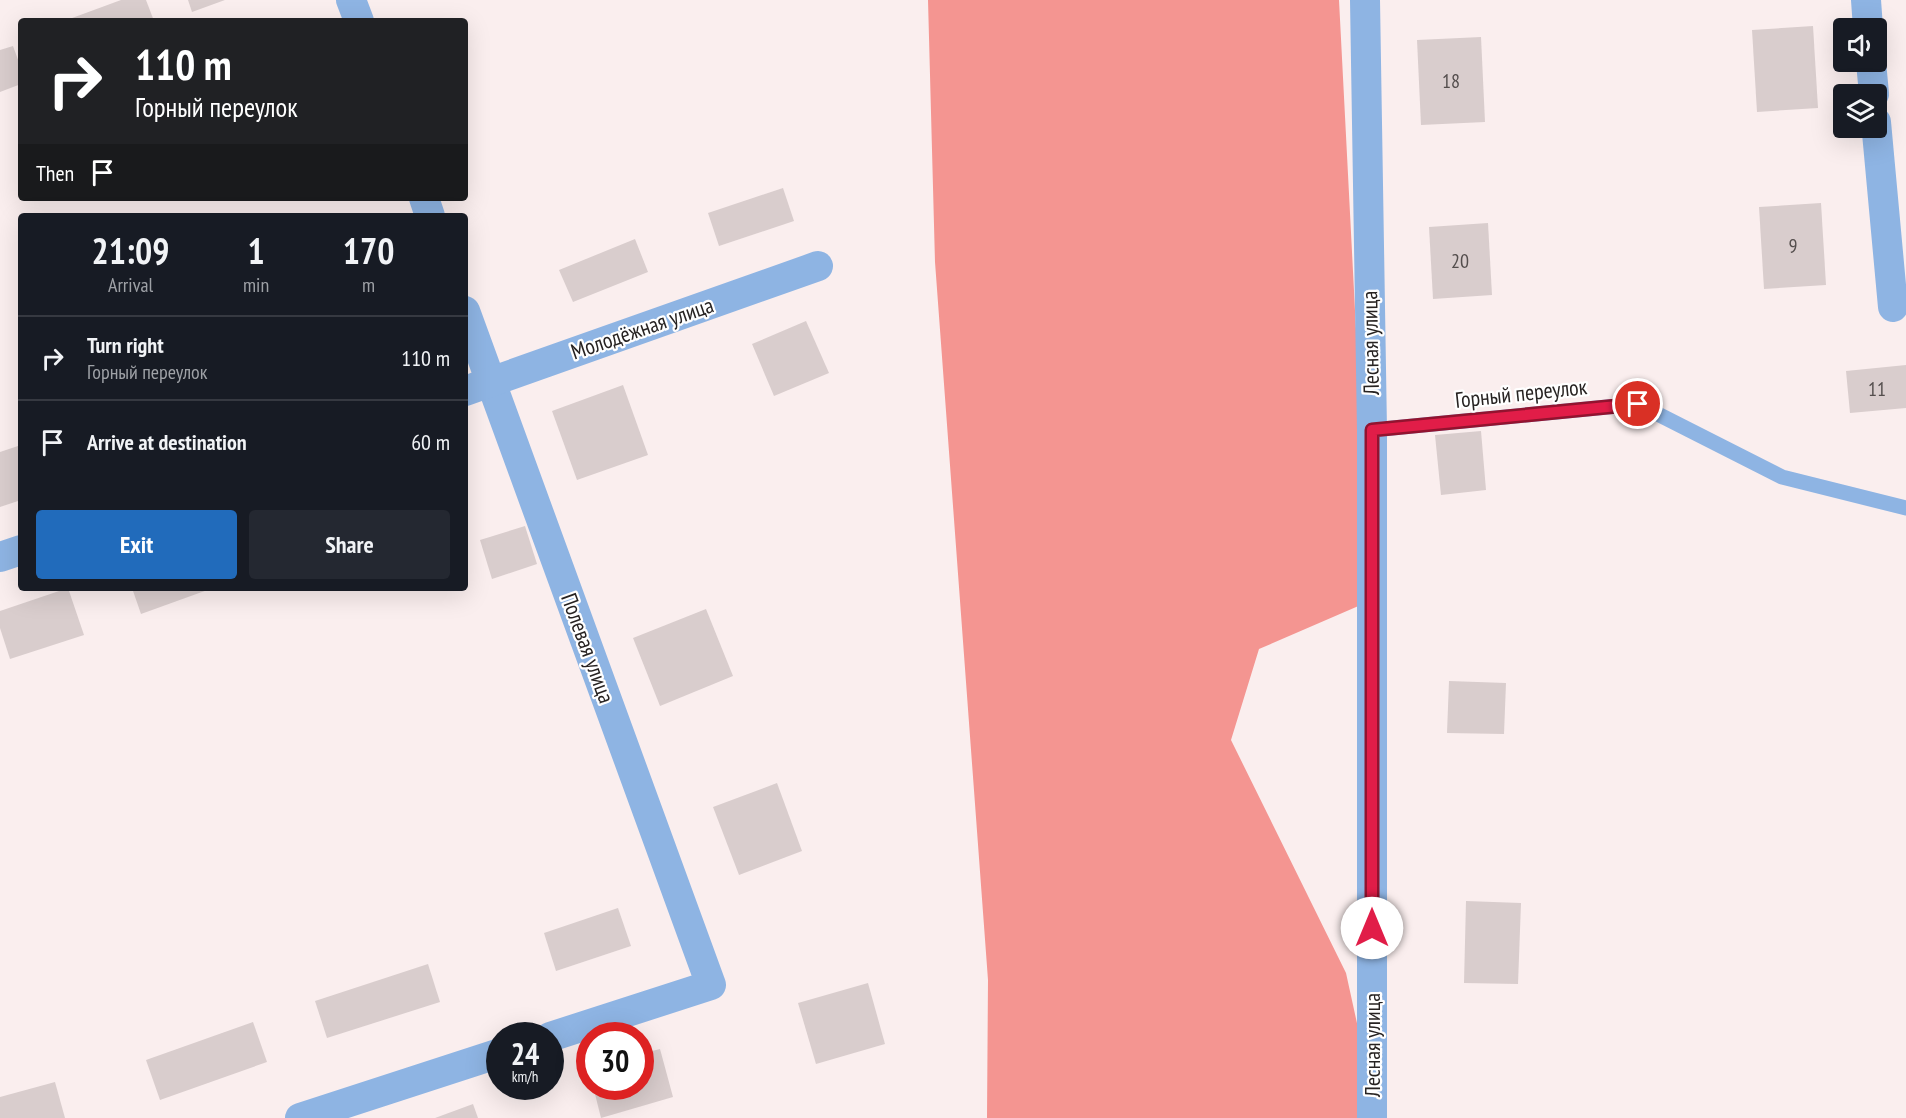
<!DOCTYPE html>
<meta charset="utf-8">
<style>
body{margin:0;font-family:"PT Sans Narrow",sans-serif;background:#242831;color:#f1f3f6;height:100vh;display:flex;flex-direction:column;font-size:22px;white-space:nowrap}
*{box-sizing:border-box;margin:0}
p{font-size:20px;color:#9ea1a6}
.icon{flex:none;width:33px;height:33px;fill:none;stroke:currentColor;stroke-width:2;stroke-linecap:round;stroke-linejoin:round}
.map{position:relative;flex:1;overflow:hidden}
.side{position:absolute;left:18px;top:213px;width:450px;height:378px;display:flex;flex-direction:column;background:#171b24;border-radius:6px;box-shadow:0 6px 24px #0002}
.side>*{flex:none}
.top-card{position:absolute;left:18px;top:18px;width:450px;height:183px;border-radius:6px;box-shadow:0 6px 24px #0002;background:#202124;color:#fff;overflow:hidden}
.controls{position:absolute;left:1833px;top:18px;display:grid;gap:12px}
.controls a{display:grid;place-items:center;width:54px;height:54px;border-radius:6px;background:#171b24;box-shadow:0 6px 24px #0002;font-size:30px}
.speed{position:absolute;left:486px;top:1022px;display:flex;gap:12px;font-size:30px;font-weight:700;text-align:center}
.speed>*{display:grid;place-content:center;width:78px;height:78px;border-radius:50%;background:#171b24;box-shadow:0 6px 24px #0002;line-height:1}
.speed small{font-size:15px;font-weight:400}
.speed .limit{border:9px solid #d22;background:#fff;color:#111}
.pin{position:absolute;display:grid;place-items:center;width:51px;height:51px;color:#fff;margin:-26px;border:3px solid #fff;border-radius:50%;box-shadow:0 2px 6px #0007}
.me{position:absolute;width:66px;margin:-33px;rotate:0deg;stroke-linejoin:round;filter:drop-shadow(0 0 4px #0008)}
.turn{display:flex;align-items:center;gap:21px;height:126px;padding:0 18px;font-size:27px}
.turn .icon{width:78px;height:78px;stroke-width:2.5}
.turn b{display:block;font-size:42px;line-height:51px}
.then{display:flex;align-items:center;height:57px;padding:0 18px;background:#0003;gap:12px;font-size:22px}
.eta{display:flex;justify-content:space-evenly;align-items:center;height:102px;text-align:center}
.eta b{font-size:36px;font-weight:700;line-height:42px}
.button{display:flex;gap:12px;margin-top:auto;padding:12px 18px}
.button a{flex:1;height:69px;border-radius:6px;background:#216bbb;color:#fff;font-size:24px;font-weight:700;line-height:69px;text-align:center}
.button a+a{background:#242831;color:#f1f3f6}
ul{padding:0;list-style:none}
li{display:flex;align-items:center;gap:18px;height:84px;padding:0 18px;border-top:2px solid #363941}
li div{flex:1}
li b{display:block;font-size:22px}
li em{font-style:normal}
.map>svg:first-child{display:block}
.forest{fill:#f49591}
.building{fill:#d9cdcd}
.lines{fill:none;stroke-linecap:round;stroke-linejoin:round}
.lane{stroke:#8eb4e3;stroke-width:15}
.street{stroke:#8eb4e3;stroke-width:30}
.route-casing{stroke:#92132f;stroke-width:15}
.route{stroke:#e11d48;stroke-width:10}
.labels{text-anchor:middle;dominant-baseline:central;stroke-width:4.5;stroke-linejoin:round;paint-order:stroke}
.number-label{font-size:20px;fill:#544e4d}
.street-label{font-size:22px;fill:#272322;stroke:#fff}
</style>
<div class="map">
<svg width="1906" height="1118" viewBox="0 0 1906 1118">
<rect width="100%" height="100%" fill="#faeeee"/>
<!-- forest -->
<path class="forest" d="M928,0H1339L1370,601L1259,649L1231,740L1346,973L1367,1069L1362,1118H987L988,980L935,262Z"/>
<!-- building -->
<g class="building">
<path d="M121,0H146L154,21H64Z"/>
<path d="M188,0H225L192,12Z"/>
<path d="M1813,26L1818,108L1757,112L1752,30Z"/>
<path d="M1481,37L1485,122L1421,125L1417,40Z"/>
<path d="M13,46L21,68V84L0,92V50Z"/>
<path d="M783,188L794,221L719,246L708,213Z"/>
<path d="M1821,203L1826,285L1764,289L1759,207Z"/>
<path d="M1488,223L1492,295L1433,299L1429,227Z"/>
<path d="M635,239L648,272L573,302L559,270Z"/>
<path d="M806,321L829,373L774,396L752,344Z"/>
<path d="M1906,365V408L1850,413L1846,371Z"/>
<path d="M623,385L648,455L577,480L552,411Z"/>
<path d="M1481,431L1486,490L1441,495L1435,435Z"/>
<path d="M18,446L21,454V500L0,507V452Z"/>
<path d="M525,526L537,564L492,579L480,540Z"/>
<path d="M68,588L84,635L10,659L0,628V611Z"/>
<path d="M132,588H213L141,614Z"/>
<path d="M706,609L733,676L660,706L633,638Z"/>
<path d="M1449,681L1506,683L1504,734L1447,733Z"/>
<path d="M777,783L802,851L739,875L713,807Z"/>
<path d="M1466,901L1521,903L1518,984L1464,983Z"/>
<path d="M618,908L631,946L556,971L544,933Z"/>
<path d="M428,964L440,1002L327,1038L315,1001Z"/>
<path d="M868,983L885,1044L816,1064L798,1003Z"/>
<path d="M253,1022L267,1062L160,1100L146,1060Z"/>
<path d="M660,1049L673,1097L601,1118L593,1086H640V1054Z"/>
<path d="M55,1082L65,1118H0V1097Z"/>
<path d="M473,1104L478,1118H435Z"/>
</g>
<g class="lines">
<!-- lane -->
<path class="lane" d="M1372,430L1638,404L1782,477L1906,508"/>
<!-- street -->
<g class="street">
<path d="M351,0L359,21"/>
<path d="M1365,0L1372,430V1118"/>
<path d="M1866,0L1868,28"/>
<path d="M1871,62L1874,94"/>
<path d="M1876,122L1893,307"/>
<path d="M424,198L430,216"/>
<path d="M465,311L711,985L550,1037"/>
<path d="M465,391L818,266"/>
<path d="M0,557L21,550"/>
<path d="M300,1118L500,1053"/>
</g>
</g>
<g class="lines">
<defs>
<path id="route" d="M1372,928V430L1638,404"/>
</defs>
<!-- route casing -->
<use href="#route" class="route-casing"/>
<!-- route -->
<use href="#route" class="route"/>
</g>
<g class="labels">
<!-- number labels -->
<g class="number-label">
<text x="1451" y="81">18</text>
<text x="1793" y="246">9</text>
<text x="1460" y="261">20</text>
<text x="1877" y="389">11</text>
</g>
<!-- street labels -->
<g class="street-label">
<text transform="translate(642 328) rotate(-19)">Молодёжная улица</text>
<text transform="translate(1370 343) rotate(-91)">Лесная улица</text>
<text transform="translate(1521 393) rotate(-6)">Горный переулок</text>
<text transform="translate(588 648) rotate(70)">Полевая улица</text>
<text transform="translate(1372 1045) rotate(-90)">Лесная улица</text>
</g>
</g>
</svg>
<div class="controls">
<a><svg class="icon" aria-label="sound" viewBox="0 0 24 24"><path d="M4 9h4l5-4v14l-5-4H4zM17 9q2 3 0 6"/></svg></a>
<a><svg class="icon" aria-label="layers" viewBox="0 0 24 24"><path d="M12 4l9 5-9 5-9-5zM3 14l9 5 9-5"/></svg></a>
</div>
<div class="speed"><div>24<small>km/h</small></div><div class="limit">30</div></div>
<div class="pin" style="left:1638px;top:404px;background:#d93025"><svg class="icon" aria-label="arrive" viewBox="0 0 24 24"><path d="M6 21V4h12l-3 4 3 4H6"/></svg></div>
<svg class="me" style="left:1372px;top:928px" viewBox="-20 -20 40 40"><circle r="19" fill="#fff"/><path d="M0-13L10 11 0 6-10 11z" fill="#e11d48"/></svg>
<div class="top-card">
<div class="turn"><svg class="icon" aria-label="right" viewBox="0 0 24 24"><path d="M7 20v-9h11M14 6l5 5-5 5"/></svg><div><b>110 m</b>Горный переулок</div></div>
<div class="then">Then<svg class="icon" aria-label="arrive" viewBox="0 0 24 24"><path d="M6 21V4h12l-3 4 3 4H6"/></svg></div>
</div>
<section class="side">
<div class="eta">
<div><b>21:09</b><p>Arrival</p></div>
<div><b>1</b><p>min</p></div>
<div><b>170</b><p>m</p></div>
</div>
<ul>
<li><svg class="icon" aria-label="right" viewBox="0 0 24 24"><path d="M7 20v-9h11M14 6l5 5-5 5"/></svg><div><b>Turn right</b><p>Горный переулок</p></div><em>110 m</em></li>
<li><svg class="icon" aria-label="arrive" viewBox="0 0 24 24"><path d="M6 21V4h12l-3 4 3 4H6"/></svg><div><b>Arrive at destination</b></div><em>60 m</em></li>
</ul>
<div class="button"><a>Exit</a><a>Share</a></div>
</section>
</div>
